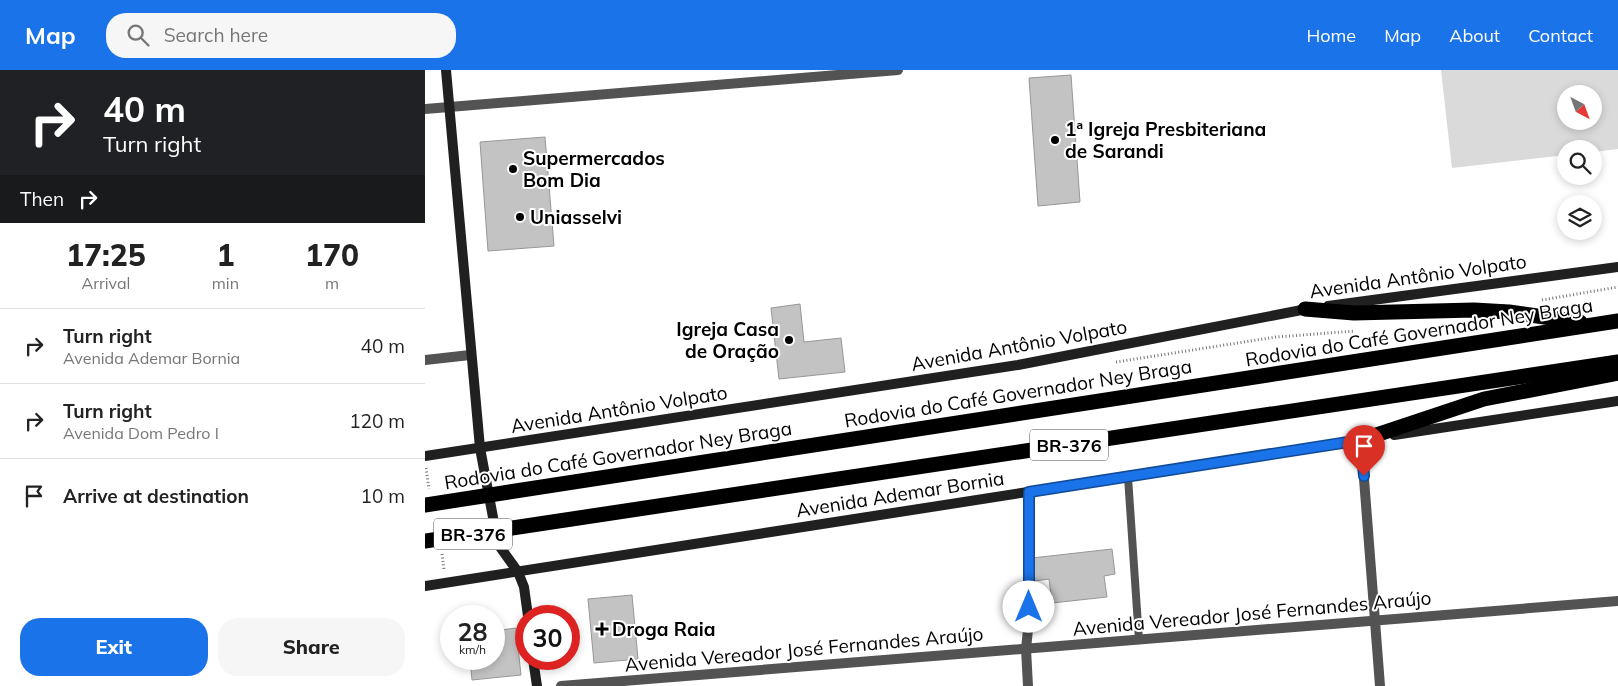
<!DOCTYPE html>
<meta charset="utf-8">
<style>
body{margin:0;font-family:Mulish,sans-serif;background:#f6f6f6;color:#222;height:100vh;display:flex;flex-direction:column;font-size:19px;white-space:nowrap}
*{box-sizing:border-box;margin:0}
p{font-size:16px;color:#767676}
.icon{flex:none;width:28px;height:28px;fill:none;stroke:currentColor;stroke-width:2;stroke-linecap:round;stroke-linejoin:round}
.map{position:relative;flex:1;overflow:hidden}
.details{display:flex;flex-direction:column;background:#fff;width:425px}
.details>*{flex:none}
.top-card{background:#202124;color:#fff;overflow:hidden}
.needle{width:32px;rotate:139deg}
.buttons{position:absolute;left:1132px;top:15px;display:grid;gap:10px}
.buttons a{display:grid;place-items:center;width:45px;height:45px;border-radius:50%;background:#fff;box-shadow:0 2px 8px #0003;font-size:25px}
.speed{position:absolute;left:15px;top:535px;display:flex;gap:10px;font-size:25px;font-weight:700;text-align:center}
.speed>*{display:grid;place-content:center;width:65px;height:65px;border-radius:50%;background:#fff;box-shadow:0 2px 8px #0003;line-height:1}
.speed small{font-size:12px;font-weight:400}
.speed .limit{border:8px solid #d22;background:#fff;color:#111}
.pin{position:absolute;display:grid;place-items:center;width:42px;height:42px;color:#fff;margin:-51px -21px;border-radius:50% 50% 50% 0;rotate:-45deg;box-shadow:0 0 5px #0007}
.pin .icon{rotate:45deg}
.me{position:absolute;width:55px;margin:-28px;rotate:0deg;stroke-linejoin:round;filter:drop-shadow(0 0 4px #0008)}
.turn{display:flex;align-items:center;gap:18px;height:105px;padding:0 20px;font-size:22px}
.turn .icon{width:65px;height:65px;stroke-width:2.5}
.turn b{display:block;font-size:35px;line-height:42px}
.then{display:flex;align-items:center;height:48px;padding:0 20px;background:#0003;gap:10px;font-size:19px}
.eta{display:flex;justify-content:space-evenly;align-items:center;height:85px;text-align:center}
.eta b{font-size:30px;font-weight:800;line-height:35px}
.button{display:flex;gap:10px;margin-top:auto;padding:10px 20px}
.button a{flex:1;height:58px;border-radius:20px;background:#1a73e8;color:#fff;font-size:20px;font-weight:800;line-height:58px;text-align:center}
.button a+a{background:#f6f6f6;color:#222}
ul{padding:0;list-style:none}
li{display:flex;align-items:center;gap:15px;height:75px;padding:0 20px;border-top:1px solid #e0e0e0}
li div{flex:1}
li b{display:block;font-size:19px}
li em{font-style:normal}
header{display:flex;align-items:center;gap:30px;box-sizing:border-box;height:70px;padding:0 25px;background:#1a73e8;color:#fff}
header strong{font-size:24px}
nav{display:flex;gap:28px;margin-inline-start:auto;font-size:18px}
.search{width:350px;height:45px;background:#f6f6f6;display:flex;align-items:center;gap:12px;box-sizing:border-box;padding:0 18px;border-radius:20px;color:#767676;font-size:19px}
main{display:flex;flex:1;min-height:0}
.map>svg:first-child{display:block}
.green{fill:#dadada;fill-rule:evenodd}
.building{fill:#c3c3c3;stroke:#979797}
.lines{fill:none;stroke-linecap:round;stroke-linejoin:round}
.path{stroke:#757575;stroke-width:3;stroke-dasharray:1 2.5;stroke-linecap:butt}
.lane{stroke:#535353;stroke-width:8}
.street{stroke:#535353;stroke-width:10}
.secondary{stroke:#202020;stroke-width:10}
.highway{stroke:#000;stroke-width:15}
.route-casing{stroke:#114b97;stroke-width:12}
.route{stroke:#1a73e8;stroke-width:9}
.poi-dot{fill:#000;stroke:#fff;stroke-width:2}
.labels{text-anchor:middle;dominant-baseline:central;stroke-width:4;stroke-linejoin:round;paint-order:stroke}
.shield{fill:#fff;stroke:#4c4c4c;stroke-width:1}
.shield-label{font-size:18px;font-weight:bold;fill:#000}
.poi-label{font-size:19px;font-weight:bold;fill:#000;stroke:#fff;text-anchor:start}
.street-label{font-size:19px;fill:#000;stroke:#fff}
</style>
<header>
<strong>Map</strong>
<div class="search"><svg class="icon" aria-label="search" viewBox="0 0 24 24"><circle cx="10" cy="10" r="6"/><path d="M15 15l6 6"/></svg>Search here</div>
<nav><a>Home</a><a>Map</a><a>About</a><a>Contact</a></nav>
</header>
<main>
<section class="details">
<div class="top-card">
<div class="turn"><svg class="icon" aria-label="right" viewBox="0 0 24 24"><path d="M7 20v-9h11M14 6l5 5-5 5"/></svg><div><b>40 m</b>Turn right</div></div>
<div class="then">Then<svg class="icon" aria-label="right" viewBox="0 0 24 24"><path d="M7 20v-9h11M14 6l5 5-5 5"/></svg></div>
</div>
<div class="eta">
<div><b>17:25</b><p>Arrival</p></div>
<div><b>1</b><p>min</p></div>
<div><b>170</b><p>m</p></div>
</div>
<ul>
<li><svg class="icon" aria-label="right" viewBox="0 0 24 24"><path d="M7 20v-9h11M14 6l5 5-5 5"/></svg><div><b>Turn right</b><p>Avenida Ademar Bornia</p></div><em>40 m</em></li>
<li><svg class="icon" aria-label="right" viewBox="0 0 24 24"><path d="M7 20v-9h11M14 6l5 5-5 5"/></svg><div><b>Turn right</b><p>Avenida Dom Pedro I</p></div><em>120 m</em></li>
<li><svg class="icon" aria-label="arrive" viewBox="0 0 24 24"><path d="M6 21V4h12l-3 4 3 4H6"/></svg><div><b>Arrive at destination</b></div><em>10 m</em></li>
</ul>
<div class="button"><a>Exit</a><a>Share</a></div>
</section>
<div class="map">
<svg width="1193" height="616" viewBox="0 0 1193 616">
<rect width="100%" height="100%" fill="#fff"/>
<!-- green -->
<path class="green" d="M1016,0H1193V79L1169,82V79H1141V85L1027,98ZM1141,24H1169V51H1141Z"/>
<!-- building -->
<g class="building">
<path d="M646,5L655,132L613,136L604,8Z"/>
<path d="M120,67L129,176L63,181L55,72Z"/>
<path d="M375,234L379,272L416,268L420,302L354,309L346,238Z"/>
<path d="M687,479L690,504L679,506L682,527L627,533L624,509L610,511L607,488Z"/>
<path d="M207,525L213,589L169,593L163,529Z"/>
<path d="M91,558L96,605L47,610L45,589H69V561Z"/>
</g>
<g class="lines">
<!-- path -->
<g class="path">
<path d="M1117,230L1193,217"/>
<path d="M691,292L851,267L930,261"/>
<path d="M1,398L4,419"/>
<path d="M17,484L19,500"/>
</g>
<!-- lane -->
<path class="lane" d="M703,407L714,570"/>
<!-- street -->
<g class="street">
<path d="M0,39L473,0"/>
<path d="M0,290L45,285"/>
<path d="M936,370L955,616"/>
<path d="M136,616L1193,531"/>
<path d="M603,616L601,579L604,550V422"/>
</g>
<!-- secondary -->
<g class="secondary">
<path d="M21,0L55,378L73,474L93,502L99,517L103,546"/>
<path d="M903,236L1193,197"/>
<path d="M969,365L1193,331"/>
<path d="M0,386L593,295L887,238"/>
<path d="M0,516L942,369"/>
<path d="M108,589L112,616"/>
</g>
<!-- highway -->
<g class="highway">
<path d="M880,239L929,243L1049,240L1084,242L1155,252"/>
<path d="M936,370L1059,329L1193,303"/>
<path d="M0,435L1193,251"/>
<path d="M0,471L1193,292"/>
</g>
</g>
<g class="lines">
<defs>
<path id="route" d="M604,537V422L936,370L939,406"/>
</defs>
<!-- route casing -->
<use href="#route" class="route-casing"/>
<!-- route -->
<use href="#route" class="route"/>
</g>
<!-- markers -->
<g class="poi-dot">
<circle cx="630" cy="70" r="5"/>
<circle cx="88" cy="99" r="5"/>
<circle cx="95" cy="147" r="5"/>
<circle cx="364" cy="270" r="5"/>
<path d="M174.5 551.5h5v5h5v5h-5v5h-5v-5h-5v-5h5z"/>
</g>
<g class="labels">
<!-- shield labels -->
<g class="shield">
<rect x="605" y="359.5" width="78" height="31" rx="4"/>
<rect x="9" y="448.5" width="78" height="31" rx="4"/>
</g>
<g class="shield-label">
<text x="644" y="375">BR-376</text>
<text x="48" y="464">BR-376</text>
</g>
<!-- poi labels -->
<g class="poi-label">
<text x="640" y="59">1ª Igreja Presbiteriana<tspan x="640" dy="22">de Sarandi</tspan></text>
<text x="98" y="88">Supermercados<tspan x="98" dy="22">Bom Dia</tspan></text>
<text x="105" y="147">Uniasselvi</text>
<text x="354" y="259" text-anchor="end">Igreja Casa<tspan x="354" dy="22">de Oração</tspan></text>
<text x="187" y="559">Droga Raia</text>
</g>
<!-- street labels -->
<g class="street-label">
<text transform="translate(993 206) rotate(-8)">Avenida Antônio Volpato</text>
<text transform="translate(994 262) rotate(-9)">Rodovia do Café Governador Ney Braga</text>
<text transform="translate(594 275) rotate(-10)">Avenida Antônio Volpato</text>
<text transform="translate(593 323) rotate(-9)">Rodovia do Café Governador Ney Braga</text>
<text transform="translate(194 339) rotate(-9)">Avenida Antônio Volpato</text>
<text transform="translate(193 385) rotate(-9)">Rodovia do Café Governador Ney Braga</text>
<text transform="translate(475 424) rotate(-9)">Avenida Ademar Bornia</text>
<text transform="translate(827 543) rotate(-5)">Avenida Vereador José Fernandes Araújo</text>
<text transform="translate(379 579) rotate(-5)">Avenida Vereador José Fernandes Araújo</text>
</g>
</g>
</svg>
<div class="buttons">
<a><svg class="needle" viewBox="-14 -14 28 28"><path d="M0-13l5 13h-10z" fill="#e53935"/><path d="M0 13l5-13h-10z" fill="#767676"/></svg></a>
<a><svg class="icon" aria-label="search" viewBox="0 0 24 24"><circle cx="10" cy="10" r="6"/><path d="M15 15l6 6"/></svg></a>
<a><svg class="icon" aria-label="layers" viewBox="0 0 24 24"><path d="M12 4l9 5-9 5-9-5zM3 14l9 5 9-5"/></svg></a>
</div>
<div class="speed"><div>28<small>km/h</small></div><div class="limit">30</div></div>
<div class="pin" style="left:939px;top:406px;background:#d93025"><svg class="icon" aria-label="arrive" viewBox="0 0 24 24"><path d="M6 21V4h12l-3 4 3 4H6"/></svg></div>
<svg class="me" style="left:604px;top:537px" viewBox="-20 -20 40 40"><circle r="19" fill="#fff"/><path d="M0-13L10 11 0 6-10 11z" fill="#1a73e8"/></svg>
</div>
</main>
